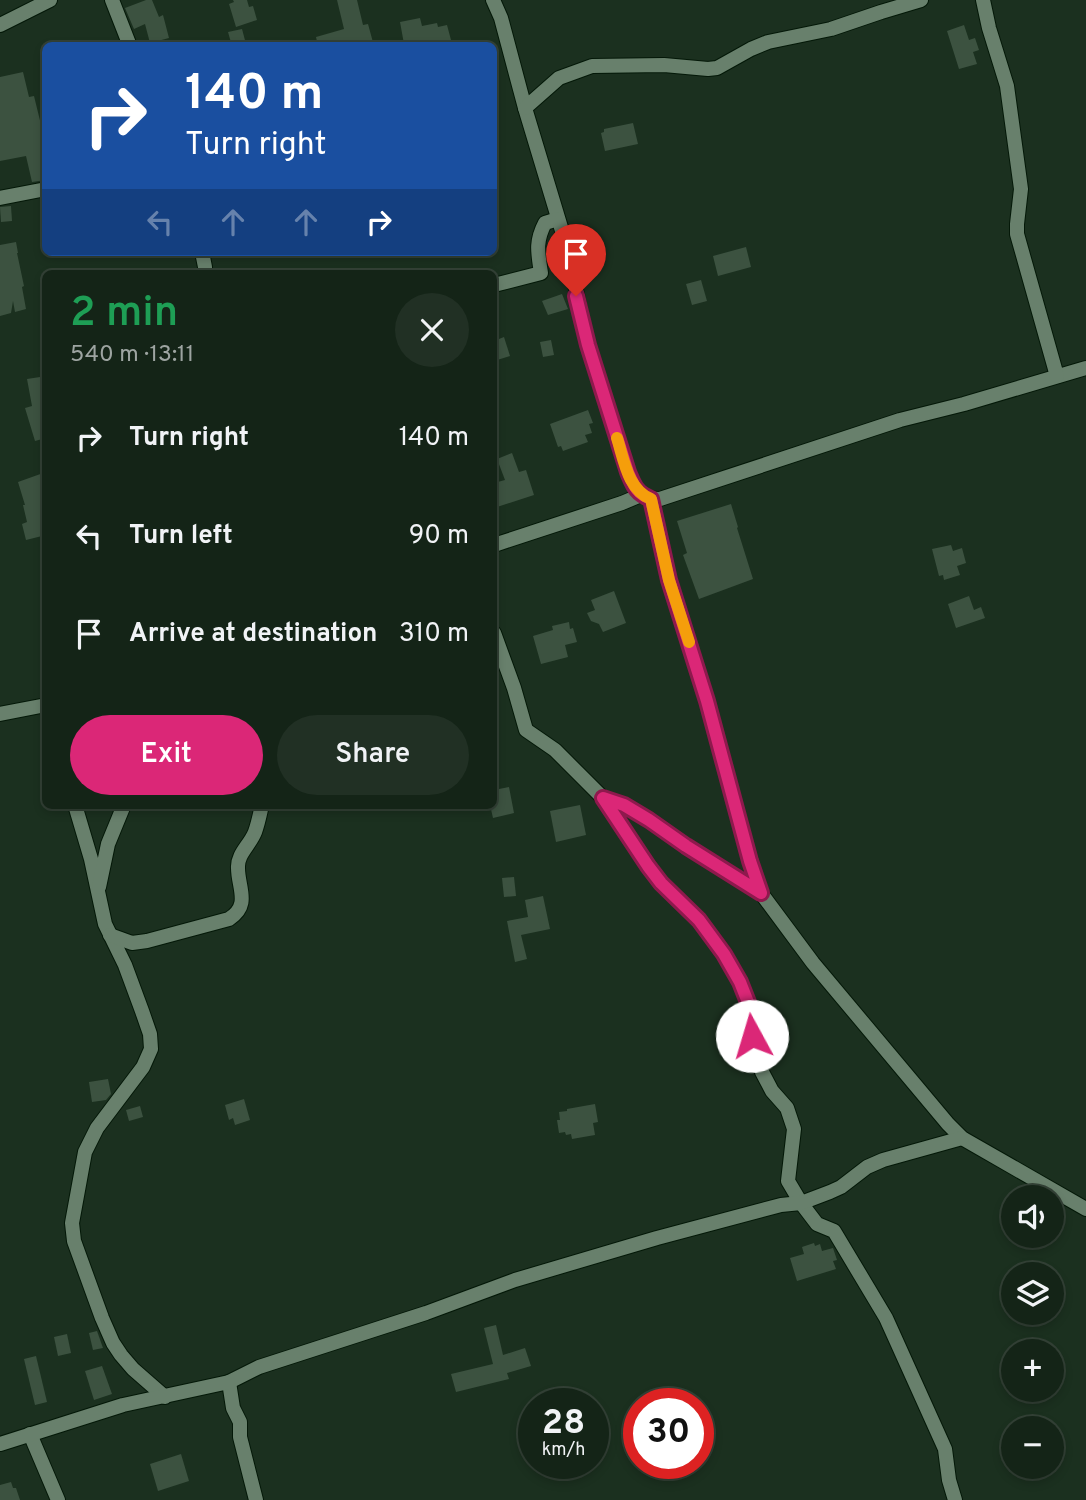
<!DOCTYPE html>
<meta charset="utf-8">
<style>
body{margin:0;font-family:Overpass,sans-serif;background:#213024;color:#f1f3f6;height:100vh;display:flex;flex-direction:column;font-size:26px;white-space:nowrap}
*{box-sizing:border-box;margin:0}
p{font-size:23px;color:#9da4a1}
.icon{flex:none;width:38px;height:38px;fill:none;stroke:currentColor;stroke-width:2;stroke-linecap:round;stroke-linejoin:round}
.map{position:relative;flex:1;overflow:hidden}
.sheet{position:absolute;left:42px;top:270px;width:455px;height:539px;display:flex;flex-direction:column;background:#142417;border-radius:10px;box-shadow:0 4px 10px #0003,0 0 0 2px #334136}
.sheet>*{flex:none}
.banner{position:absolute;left:42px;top:42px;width:455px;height:214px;border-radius:10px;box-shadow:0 4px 10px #0003,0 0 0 2px #334136;background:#1a4fa0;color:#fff;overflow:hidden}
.controls{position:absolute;left:1001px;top:1185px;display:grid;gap:14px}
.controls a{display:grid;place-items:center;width:63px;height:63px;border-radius:50%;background:#142417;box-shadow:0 4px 10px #0003,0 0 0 2px #334136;font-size:35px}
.speed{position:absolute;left:518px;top:1388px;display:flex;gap:14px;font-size:35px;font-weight:700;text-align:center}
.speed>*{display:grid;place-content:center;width:91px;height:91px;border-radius:50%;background:#142417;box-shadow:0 4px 10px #0003,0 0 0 2px #334136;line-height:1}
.speed small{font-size:18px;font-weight:400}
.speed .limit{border:10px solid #d22;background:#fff;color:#111}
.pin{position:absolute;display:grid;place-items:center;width:60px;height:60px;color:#fff;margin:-72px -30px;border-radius:50% 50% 50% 0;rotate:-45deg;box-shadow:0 0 7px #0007}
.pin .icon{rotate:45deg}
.me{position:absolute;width:77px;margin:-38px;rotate:354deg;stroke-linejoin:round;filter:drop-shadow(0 0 5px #0008)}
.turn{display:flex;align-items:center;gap:24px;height:147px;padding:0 28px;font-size:32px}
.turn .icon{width:91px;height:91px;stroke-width:2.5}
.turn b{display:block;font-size:49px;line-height:60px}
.lanes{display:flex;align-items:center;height:66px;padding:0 28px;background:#0003;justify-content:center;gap:35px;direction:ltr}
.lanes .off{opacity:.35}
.round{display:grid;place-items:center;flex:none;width:74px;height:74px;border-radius:37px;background:#213024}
.head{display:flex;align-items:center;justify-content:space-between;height:119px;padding:0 28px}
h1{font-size:42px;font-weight:600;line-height:52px;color:#1e9e55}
.action{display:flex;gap:14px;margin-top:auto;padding:14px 28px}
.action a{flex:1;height:80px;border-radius:42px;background:#db2777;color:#fff;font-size:28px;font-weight:600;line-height:80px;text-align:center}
.action a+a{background:#213024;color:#f1f3f6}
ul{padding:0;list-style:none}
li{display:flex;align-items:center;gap:21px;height:98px;padding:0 28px}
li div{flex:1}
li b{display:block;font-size:26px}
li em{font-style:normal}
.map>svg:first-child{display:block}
.building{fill:#3c5240}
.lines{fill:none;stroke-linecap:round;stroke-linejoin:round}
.minor-casing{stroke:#041808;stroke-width:16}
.minor{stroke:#68806c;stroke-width:14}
.route-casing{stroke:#8e194d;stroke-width:18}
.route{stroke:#db2777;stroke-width:12}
.slow{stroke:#f59e0b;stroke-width:12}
</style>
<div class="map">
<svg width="1086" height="1500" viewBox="0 0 1086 1500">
<rect width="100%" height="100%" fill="#1b301f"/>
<!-- building -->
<g class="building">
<path d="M146,0H152L159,17L163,15L169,38L150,43L145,24L134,29L125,8Z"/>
<path d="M233,0H247L249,7L253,6L257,20L236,27L229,4L234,2Z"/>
<path d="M337,0H357L363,25L368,24L374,46H318L316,37L344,29Z"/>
<path d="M420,18L422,26L437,23L438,27L447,25L451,40L431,45L430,40L404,44L400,22Z"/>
<path d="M964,25L969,40L975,38L979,50L973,52L977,64L959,69L947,31Z"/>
<path d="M242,29L246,44L232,46L228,32Z"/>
<path d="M23,72L29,97L34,96L46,145V180L32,182L26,156L0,161V77Z"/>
<path d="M633,123L638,144L605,151L601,133L604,132V129Z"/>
<path d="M11,206L12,221L1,222L0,207Z"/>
<path d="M16,242L18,253H17L24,286L22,287L26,309L15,312L13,301L11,313L0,316V245Z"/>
<path d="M746,247L751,267L718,276L713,256Z"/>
<path d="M701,280L707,301L692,305L686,284Z"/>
<path d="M562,294L568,309L548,315L542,301Z"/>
<path d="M504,337L510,356L494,361V341Z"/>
<path d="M551,340L554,355L543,357L540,342Z"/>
<path d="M40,377L44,401L46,400V438L35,441L25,408L32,406L27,379Z"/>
<path d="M588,410L593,423L589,424L592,433L585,435L588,442L563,451L561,446L558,447L550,424Z"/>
<path d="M512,453L519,472L526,470L534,495L494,508V483L505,480L497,459Z"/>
<path d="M46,472V535L26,540L22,524L27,522L23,505H25L18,482Z"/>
<path d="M731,504L738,527L737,528L753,579L699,599L683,555L687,553L677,521Z"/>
<path d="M951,545L953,551L962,548L966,563L957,566L960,575L944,580L943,575L939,576L932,549Z"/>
<path d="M614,591L626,623L603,632L599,624L591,621L587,613L595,610L591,600Z"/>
<path d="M969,596L974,610L981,607L985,618L956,628L948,604Z"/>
<path d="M569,622L570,629L573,628L577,642L565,645L568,657L541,664L533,636L553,630L552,626Z"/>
<path d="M509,787L514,813L493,818L490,805H494V790Z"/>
<path d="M580,805L586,835L556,842L550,811Z"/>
<path d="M514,877L516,896L504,897L502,878Z"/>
<path d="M543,896L550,929L521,935L527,959L515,962L507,921L528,917L525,900Z"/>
<path d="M108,1079L111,1094L106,1100L92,1102L89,1082Z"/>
<path d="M244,1099L250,1120L235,1125L233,1118L229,1120L225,1105Z"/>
<path d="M595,1104L598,1122L593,1123L595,1135L572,1139L571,1134L566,1135L565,1132L559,1133L557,1120H560L559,1112L567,1111V1109Z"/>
<path d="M140,1106L143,1117L129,1121L126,1110Z"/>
<path d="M814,1243L815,1246L820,1244L822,1251L833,1248L837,1260L833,1261L836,1269L797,1281L790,1258L804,1254L802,1247Z"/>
<path d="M496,1325L503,1355L525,1348L531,1366L507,1373L509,1379L456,1392L451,1374L493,1364L484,1328Z"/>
<path d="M97,1331L103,1348L93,1350L89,1333Z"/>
<path d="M67,1334L71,1353L58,1356L54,1337Z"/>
<path d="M36,1356L47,1402L35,1405L24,1359Z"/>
<path d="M102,1366L112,1394L94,1400L85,1371Z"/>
<path d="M181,1454L189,1481L158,1491L150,1464Z"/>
<path d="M11,1482L13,1488H16L20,1500H0V1485Z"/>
</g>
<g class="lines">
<defs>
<g id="minor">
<path d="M112,0L130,46"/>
<path d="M493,0L501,18L525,108L569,254L582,320L588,345L628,472C635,490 639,499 660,499L900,420L964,404L1086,368"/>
<path d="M983,0L989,28L1007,86L1021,189L1017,224V234L1057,376"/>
<path d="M0,25L50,0"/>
<path d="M525,108L559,78L592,66L664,65L708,69L717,68L751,49L768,42L831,29L881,12L921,0"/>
<path d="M0,198L46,189"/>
<path d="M202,252L205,267V273"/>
<path d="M494,285L541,273C538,253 535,242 545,223L558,219"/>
<path d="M651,499L669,580L707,701L750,861L761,893L813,963L948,1124L962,1138L1086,1209"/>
<path d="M494,545L622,503L641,495"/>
<path d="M494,633L514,688L526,730L555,750L603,798L648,866L661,883L699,920L725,954L740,982L755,1020L752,1036L762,1072L772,1091L787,1108L794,1129L788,1181L801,1203L817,1224L834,1231L886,1318L945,1449L949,1480L955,1500"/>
<path d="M0,714L46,705"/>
<path d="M603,798L624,805L649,820L686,846L761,893"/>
<path d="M75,805L91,859L105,924L125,965L142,1011L150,1034L151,1049L143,1067L97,1128L85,1152L72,1223L74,1241L102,1318L113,1343L121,1355L133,1369L165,1397"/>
<path d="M99,887L108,844L124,805"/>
<path d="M110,935L132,943L147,941L229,919C251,905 238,888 238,868C237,854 250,845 255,832C258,824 260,814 262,805"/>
<path d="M229,1382L233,1408L240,1422V1437L256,1500"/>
<path d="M30,1434L58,1500"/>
<path d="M0,1444L123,1405L229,1382L259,1367L426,1313L515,1280L657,1238L781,1205L801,1203L830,1192L841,1187L867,1167L883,1160L962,1138"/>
</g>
</defs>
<!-- minor casing -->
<use href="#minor" class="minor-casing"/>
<!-- minor -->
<use href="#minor" class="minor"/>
</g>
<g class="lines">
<defs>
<path id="route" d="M576,296L588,345L628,472C634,486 636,493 651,499L669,580L707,701L750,861L761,893L686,846L649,820L624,805L603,798L648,866L661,883L699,920L724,954L740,982L755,1020L752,1036"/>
</defs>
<!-- route casing -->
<use href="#route" class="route-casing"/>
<!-- route -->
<use href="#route" class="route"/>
<!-- slow -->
<path class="slow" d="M617,438C624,460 628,490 651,499L669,580L689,642"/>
</g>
</svg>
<div class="controls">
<a><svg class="icon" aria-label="sound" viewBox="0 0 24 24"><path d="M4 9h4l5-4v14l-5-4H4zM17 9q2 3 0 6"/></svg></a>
<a><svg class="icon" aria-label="layers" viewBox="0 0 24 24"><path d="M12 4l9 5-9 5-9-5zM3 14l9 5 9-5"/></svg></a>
<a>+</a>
<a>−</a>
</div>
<div class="speed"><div>28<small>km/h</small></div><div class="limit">30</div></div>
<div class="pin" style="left:576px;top:296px;background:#d93025"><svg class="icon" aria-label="arrive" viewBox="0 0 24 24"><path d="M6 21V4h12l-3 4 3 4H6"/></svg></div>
<svg class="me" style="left:752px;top:1036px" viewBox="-20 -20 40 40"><circle r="19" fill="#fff"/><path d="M0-13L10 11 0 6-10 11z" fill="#db2777"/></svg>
<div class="banner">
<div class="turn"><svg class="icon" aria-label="right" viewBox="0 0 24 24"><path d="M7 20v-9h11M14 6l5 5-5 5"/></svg><div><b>140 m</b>Turn right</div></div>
<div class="lanes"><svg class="icon off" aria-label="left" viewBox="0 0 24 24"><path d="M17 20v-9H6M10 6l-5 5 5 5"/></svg><svg class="icon off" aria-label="ahead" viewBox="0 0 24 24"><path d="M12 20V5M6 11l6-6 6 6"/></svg><svg class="icon off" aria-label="ahead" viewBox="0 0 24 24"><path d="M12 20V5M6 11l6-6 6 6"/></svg><svg class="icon" aria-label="right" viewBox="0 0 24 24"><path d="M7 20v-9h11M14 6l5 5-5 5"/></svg></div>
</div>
<section class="sheet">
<div class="head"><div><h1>2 min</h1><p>540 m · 13:11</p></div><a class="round"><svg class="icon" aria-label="close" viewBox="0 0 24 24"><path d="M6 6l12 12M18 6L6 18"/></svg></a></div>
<ul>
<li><svg class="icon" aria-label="right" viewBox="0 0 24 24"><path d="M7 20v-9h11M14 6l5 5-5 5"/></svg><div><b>Turn right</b></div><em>140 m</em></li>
<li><svg class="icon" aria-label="left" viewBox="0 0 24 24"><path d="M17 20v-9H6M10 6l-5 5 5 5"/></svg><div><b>Turn left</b></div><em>90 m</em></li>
<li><svg class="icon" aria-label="arrive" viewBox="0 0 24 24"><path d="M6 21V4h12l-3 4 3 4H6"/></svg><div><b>Arrive at destination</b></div><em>310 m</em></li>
</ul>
<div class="action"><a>Exit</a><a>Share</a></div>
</section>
</div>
